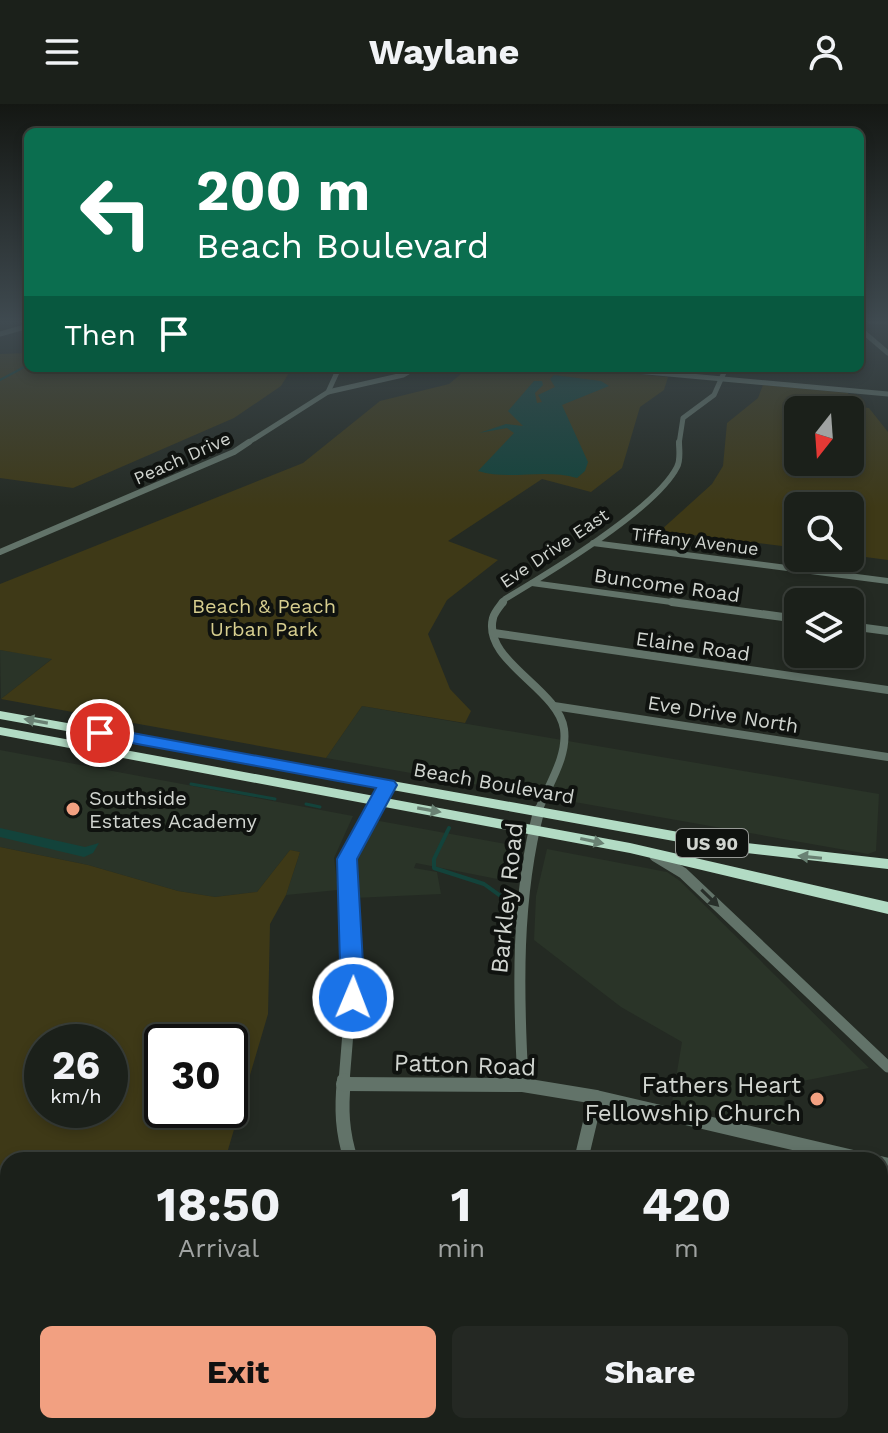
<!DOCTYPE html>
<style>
body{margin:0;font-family:"Work Sans",sans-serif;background:#242823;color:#f1f3f6;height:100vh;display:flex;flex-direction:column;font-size:30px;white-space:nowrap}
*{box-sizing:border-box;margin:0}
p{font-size:26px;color:#a0a3a2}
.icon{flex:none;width:44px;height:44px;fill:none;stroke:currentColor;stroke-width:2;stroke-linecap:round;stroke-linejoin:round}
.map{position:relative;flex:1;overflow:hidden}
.side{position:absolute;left:0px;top:1048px;width:888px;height:282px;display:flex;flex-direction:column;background:#1b201a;border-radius:24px 24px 0 0;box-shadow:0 4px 12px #0003,0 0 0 2px #393e39}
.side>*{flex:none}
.banner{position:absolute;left:24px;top:24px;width:840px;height:244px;border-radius:12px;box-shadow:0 4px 12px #0003,0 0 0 2px #393e39;background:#0b6e4f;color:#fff;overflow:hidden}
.needle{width:52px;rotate:197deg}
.fabs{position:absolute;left:784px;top:292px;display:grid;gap:16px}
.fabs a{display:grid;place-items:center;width:80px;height:80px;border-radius:12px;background:#1b201a;box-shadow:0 4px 12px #0003,0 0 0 2px #393e39;font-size:40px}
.speed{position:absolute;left:24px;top:920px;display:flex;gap:16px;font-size:40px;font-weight:700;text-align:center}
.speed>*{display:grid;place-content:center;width:104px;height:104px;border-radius:50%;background:#1b201a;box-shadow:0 4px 12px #0003,0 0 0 2px #393e39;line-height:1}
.speed small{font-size:20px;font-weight:400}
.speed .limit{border:4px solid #111;border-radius:12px;background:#fff;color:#111}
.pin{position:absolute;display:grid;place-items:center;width:68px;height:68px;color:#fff;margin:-34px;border:4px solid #fff;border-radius:50%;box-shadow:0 2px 8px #0007}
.me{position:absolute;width:88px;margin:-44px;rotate:1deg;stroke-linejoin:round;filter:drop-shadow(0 0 6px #0008)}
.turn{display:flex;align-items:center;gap:28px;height:168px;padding:0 40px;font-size:36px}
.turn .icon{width:104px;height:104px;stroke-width:2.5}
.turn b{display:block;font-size:56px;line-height:68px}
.then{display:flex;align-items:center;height:76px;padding:0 40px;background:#0003;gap:16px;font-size:30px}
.eta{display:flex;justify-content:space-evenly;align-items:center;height:136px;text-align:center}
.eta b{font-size:48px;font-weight:700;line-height:56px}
.primary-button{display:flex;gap:16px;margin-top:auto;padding:16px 40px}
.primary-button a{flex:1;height:92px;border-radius:12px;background:#f2a081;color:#111;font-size:32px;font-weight:700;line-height:92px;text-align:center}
.primary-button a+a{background:#242823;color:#f1f3f6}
header{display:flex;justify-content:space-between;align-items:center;height:104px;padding:0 40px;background:#1b201a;font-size:36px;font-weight:700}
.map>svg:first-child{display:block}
.built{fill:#2a3428}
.green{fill:#3e3917;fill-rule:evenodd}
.water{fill:#13433b}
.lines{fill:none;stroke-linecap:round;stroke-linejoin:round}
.stream-far2{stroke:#13433b;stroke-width:2}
.stream-far1{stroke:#13433b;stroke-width:3}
.stream{stroke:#13433b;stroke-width:4}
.minor-far4{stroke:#627369;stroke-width:5}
.minor-far3{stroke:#627369;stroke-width:6}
.minor-far2{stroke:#627369;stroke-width:8}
.minor-far1{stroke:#627369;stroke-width:11}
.minor{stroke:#627369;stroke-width:14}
.highway{fill:#b2dbc4;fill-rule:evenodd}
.oneway{fill:#698173}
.oneway2{fill:#282f2a}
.route{fill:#1a73e8;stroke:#114b97;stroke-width:2}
.poi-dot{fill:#f2a081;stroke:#0f120f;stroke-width:3}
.labels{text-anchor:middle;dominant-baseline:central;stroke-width:8;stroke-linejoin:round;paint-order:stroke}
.far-street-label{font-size:18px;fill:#d1d5d0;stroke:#0f120f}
.shield{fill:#0f120f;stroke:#979a96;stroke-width:2}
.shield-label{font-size:18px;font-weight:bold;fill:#d1d5d0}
.street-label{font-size:20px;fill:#d1d5d0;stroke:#0f120f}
.park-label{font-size:20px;fill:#d7ce8f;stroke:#0f120f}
.poi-label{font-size:20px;fill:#d1d5d0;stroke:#0f120f;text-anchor:start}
.near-street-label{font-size:24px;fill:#d1d5d0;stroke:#0f120f}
.near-poi-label{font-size:24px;fill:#d1d5d0;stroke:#0f120f;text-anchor:end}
</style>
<header><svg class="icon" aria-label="menu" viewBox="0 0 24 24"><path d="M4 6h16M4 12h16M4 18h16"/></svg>Waylane<svg class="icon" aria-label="person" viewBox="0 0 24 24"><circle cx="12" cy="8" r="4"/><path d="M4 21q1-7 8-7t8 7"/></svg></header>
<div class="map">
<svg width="888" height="1329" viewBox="0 0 888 1329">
<rect width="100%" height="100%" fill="#242a23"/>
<!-- built -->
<g class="built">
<path d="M0,546L53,554L1,595Z"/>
<path d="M362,602L879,690L876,747L868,750L326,654Z"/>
<path d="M0,646L353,712L334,754L338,786L286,791L300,748L290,746L257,788L215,793L178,787L88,761L0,743Z"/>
<path d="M374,716L522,743L517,779L416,759L414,764L437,768L441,790L354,794L350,763L357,745Z"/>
<path d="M547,745L667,768L680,777L869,964L777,982L785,987L781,1022L672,998L682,938L621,903L534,836L536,792Z"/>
</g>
<!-- green -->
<g class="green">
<path d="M28,249V264H292L281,282L234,314L73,384L0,374V250Z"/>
<path d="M468,264H576L668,273L664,286L640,303L622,364L591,388L542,375L448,437L498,456L447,496L428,530L450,585L471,607L465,619L362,602L326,654L1,595L52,555L0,546V480L303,359L380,297L449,280Z"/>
<path d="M763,281L848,289L853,302L869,304L888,328V456L850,451V402H798V444L660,427L712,380L723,362L727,319L758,294ZM798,306H850V358H798Z"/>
<path d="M0,743L88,761L178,787L215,793L257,788L290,746L300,748L286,791L270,820L268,910L225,1056H8V1322H154L151,1329H0ZM42,938H110V1006H42ZM162,938H230V1006H162Z"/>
</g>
<!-- water -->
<g class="water">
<path d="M554,271L601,277L609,282L562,301L588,358L585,367L577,374C543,364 510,377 478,367L514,329L507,324L479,329L506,320L523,322L508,307L534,277H542L543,281L535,289L537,299L542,298L538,291L555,283L550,275Z"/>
<path d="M0,724L85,743L99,739L93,749L84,753L0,733Z"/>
</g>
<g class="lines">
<!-- stream-far2 -->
<path class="stream-far2" d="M0,276L28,261"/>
<!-- stream-far1 -->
<g class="stream-far1">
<path d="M191,680L275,695"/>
<path d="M306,700L320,703"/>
</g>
<!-- stream -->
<path class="stream" d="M449,724L434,755V764L484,780L513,801"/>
<!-- minor-far4 -->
<g class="minor-far4">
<path d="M869,217L888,218"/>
<path d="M860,225L888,249"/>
<path d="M0,230L28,222"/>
<path d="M603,264L888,290"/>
<path d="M328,288L339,264"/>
<path d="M246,340L328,288L403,271L415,264"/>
<path d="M679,340L683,314L714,291L726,264"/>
</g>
<!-- minor-far3 -->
<g class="minor-far3">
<path d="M593,439L888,477"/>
<path d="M0,448L234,348L249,338"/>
<path d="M532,479L686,500"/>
<path d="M502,500L505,495C547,470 656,405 677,363C681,356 679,346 679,338"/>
</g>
<!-- minor-far2 -->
<g class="minor-far2">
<path d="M503,498C500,502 494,509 493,514C482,557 558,584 564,625C568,654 547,682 538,708"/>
<path d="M672,498L798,515"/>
<path d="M850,522L888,527"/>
<path d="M494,529L888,586"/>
<path d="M554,602L888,653"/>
<path d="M373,708L388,681"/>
</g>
<!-- minor-far1 -->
<g class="minor-far1">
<path d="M655,752L683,769L888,963"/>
<path d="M344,978L354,854L345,767L352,743L374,706"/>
<path d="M523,978C518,887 516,794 539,706"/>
</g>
<!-- minor -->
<g class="minor">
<path d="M344,976C341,1005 342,1028 351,1056"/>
<path d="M523,976V981"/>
<path d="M343,980L523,981L596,993L866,1056"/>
<path d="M581,1056L596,993"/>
<path d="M880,1059L888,1061"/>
<path d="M880,1254L888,1256"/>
<path d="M284,1329L286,1322"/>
<path d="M521,1329L522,1322"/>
</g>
<!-- highway -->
<g class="highway">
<path d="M0,607L729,737L888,755V765L729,747L0,615Z"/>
<path d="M0,623L630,739L888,798V810L630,749L0,631Z"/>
</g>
</g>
<!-- one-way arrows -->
<defs><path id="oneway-solid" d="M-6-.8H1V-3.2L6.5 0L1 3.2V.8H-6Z" transform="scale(2)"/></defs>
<g class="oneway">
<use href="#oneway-solid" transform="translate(36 617) rotate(-170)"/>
<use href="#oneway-solid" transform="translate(429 706) rotate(10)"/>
<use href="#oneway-solid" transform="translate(592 737) rotate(12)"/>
<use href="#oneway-solid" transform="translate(810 753) rotate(-174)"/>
</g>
<use class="oneway2" href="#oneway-solid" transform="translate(710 794) rotate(44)"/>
<!-- sky -->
<linearGradient id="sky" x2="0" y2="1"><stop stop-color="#141713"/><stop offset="0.54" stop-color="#3f4a50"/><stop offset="1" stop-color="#3f4a50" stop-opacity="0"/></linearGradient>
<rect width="888" height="403" fill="url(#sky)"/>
<!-- route -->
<path class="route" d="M100,623L394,677L397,681L357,755L365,894L361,900L353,903L345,900L341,894L337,755L376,684L94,632L91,629L94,625Z"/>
<!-- markers -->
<g class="poi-dot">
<circle cx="73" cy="705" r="8"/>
<circle cx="817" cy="995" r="8"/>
</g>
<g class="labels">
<!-- far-street labels -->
<g class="far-street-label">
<text transform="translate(182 354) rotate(-24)">Peach Drive</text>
<text transform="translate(695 437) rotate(7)">Tiffany Avenue</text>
<text transform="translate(554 444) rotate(-34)">Eve Drive East</text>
</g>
<!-- shield labels -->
<rect class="shield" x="676" y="725" width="72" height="28" rx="6"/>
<g class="shield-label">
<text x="712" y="739">US 90</text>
</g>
<!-- street labels -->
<g class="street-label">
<text transform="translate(667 481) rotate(8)">Buncome Road</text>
<text transform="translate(693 542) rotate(8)">Elaine Road</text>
<text transform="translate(723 610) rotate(9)">Eve Drive North</text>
<text transform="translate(494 679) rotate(10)">Beach Boulevard</text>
</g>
<!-- park labels -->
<g class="park-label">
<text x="264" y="502">Beach &amp; Peach<tspan x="264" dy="23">Urban Park</tspan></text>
</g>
<!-- poi labels -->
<g class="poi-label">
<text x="89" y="694">Southside<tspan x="89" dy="23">Estates Academy</tspan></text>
</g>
<!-- near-street labels -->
<g class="near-street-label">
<text transform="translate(507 794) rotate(-84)">Barkley Road</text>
<text transform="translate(465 961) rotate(2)">Patton Road</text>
</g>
<!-- near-poi labels -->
<g class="near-poi-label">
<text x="801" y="981">Fathers Heart<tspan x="801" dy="28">Fellowship Church</tspan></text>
</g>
</g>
</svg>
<div class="fabs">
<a><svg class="needle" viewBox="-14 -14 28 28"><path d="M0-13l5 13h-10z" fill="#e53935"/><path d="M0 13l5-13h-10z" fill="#a0a3a2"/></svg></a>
<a><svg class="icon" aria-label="search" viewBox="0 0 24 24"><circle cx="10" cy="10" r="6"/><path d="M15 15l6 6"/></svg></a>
<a><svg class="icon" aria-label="layers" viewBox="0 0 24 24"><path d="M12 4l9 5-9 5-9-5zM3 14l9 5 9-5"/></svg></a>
</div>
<div class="speed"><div>26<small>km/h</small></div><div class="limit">30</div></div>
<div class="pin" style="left:100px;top:629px;background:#d93025"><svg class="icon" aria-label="arrive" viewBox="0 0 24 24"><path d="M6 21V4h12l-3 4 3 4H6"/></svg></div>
<svg class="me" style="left:353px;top:894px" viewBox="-20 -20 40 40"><circle r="17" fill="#1a73e8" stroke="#fff" stroke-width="3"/><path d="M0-11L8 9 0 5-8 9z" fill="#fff"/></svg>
<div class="banner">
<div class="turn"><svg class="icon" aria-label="left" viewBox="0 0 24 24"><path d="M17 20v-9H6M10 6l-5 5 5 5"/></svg><div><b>200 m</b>Beach Boulevard</div></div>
<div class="then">Then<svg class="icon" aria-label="arrive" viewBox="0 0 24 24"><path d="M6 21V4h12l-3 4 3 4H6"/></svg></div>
</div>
<section class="side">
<div class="eta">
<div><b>18:50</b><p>Arrival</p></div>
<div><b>1</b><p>min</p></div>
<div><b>420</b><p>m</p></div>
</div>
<div class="primary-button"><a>Exit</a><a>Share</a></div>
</section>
</div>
